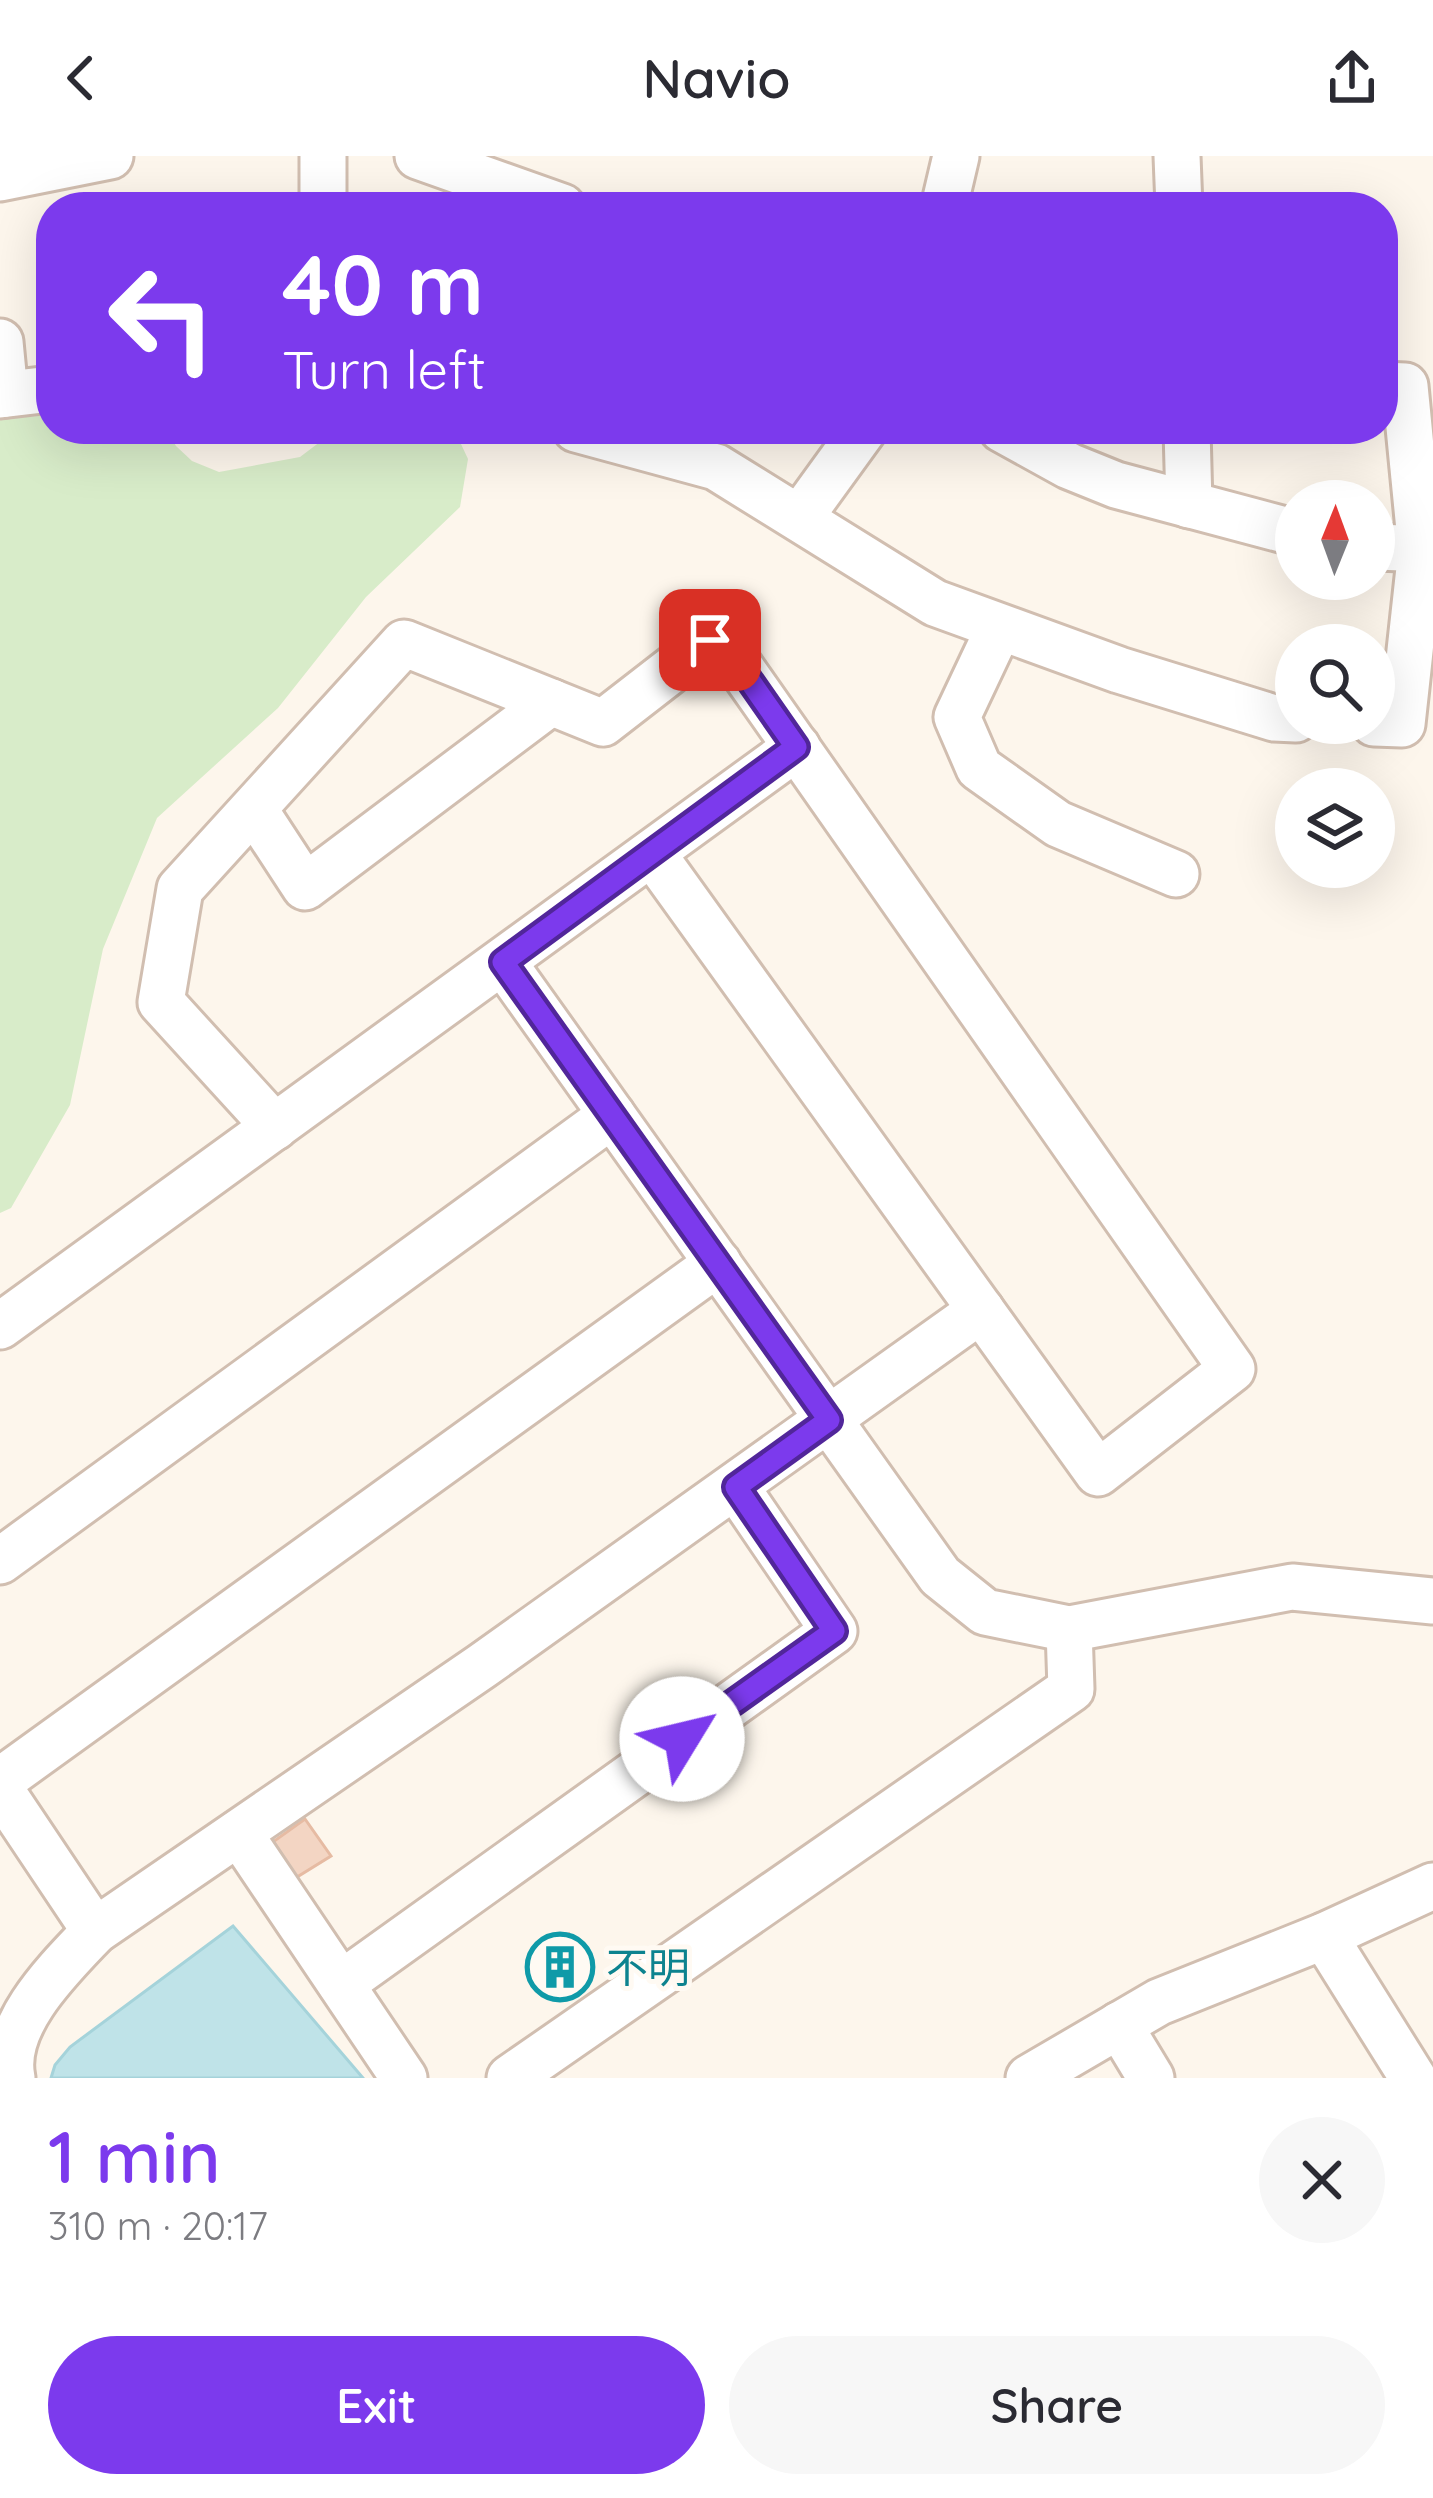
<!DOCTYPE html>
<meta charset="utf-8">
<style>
body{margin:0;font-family:Quicksand,"Noto Sans JP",sans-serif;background:#f7f7f7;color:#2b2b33;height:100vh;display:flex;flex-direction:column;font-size:45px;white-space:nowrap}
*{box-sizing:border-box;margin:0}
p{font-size:39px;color:#7c7c81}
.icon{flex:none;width:66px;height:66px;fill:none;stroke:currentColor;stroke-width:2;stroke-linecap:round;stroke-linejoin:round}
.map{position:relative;height:1922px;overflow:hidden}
.side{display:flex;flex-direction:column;background:#fff;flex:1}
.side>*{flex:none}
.hud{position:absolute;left:36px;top:36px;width:1362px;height:252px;border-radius:48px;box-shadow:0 12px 48px #0002;background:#7c3aed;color:#fff;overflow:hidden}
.needle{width:78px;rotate:1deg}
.tools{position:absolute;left:1275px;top:324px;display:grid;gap:24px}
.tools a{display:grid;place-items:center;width:120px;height:120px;border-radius:50%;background:#fff;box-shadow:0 12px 48px #0002;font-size:60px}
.pin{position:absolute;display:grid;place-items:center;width:102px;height:102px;color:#fff;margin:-51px;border-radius:24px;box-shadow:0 6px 18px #0006}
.me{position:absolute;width:132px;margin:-66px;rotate:54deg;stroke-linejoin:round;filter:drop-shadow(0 0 9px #0008)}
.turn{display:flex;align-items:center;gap:42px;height:252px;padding:0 48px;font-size:54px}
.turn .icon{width:156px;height:156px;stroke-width:2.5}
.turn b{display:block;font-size:84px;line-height:102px}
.round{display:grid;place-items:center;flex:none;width:126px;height:126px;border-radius:63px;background:#f7f7f7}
.headline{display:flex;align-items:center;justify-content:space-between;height:204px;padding:0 48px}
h1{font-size:72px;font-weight:600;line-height:90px;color:#7c3aed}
.cta{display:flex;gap:24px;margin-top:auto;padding:24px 48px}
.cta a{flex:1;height:138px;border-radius:72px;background:#7c3aed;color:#fff;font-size:48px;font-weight:600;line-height:138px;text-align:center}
.cta a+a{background:#f7f7f7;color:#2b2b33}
header{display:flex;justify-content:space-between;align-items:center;height:156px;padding:0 48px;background:#fff;font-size:54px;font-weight:600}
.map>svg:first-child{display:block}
.green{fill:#d8ecc9}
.water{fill:#bfe3e8;stroke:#a5d3da;stroke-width:3}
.building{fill:#f3d5c3;stroke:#e6bba3;stroke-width:3}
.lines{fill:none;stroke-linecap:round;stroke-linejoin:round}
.minor-casing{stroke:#d1beb0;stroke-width:51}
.minor{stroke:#fff;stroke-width:45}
.route-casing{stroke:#51269a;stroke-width:30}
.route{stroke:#7c3aed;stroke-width:21}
.labels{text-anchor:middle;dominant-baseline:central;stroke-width:10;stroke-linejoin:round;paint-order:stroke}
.culture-label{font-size:42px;fill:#0d838f;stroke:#fffaf3;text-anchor:start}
</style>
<header><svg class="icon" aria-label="back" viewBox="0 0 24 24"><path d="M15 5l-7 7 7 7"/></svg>Navio<svg class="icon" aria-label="share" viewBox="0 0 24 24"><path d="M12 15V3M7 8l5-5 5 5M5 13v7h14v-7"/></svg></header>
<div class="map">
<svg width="1433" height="1922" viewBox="0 0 1433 1922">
<rect width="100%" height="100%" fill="#fdf6ec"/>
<!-- green -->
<path class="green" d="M51,259V273H166L176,290L192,305L219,316L300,301L337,273H454L468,303L460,351L366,441L278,552L157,662L103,793L70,949L11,1052L0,1057V263Z"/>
<!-- water -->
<path class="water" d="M233,1770L363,1922H51L55,1909L70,1891Z"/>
<!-- building -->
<g class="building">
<path d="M305,1663L331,1700L289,1726L263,1693Z"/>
<path d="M569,1778L591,1812L551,1843L529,1809Z"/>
</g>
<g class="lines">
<defs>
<g id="minor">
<path d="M418,0L562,51"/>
<path d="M1177,0L1179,51"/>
<path d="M0,22L110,0"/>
<path d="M323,51V0"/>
<path d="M944,51L956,0"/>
<path d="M0,186L5,238"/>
<path d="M0,239L51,233"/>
<path d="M576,273L716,311L935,447L1119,514L1274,562L1296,563"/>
<path d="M1002,273L1069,310L1116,329L1296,377"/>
<path d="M1187,273L1189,349"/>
<path d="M801,360L864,273"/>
<path d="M1374,391L1433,393"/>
<path d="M999,472L957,561L979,612L1058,668L1176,718"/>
<path d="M1374,567L1402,568L1421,394L1405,230L1383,229"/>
<path d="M254,653L305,731L551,546"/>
<path d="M503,806L940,1420L985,1456L1069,1473L1292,1431L1433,1445"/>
<path d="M275,971L161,846L180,733L404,487L603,567L710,484L729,495L1232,1213L1098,1317L652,697"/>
<path d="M0,1170L797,591"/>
<path d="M0,1405L612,959"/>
<path d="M0,1625L718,1107"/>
<path d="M0,1633L95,1775"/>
<path d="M239,1677L404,1922"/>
<path d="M1324,1780L1413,1922"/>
<path d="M341,1828L834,1475L736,1331"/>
<path d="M1119,1869L1151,1922"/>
<path d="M12,1922C1,1868 61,1811 95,1775L482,1510L981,1154"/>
<path d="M510,1922L1071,1533L1069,1473"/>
<path d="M1029,1922L1159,1846L1324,1780L1433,1730"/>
</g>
</defs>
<!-- minor casing -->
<use href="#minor" class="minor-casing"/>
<!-- minor -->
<use href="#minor" class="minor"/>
</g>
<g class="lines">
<defs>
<path id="route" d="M682,1583L834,1475L736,1331L829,1264L503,806L796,591L729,495L710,484"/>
</defs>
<!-- route casing -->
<use href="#route" class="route-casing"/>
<!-- route -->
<use href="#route" class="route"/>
</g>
<!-- icons -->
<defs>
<symbol id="building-ring" viewBox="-11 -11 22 22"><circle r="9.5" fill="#fffaf3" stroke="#0f9aa8" stroke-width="1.5"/><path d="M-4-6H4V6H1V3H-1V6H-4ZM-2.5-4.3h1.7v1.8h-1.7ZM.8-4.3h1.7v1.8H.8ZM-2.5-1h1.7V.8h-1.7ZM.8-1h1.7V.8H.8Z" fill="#0f9aa8"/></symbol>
</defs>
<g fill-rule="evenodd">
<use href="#building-ring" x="522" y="1773" width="76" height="76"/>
</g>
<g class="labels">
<!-- culture labels -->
<g class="culture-label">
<text x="606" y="1811">不明</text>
</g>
</g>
</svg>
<div class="tools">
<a><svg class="needle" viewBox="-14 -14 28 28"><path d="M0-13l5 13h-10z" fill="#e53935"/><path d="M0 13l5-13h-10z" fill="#7c7c81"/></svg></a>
<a><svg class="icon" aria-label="search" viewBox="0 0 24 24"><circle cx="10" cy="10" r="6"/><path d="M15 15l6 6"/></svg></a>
<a><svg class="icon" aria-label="layers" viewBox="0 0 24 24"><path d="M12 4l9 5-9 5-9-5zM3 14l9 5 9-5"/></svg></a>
</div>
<div class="pin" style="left:710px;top:484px;background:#d93025"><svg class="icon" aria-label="arrive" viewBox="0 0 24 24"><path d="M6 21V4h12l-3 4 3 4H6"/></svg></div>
<svg class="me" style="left:682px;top:1583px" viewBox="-20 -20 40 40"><circle r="19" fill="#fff"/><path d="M0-13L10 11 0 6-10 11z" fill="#7c3aed"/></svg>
<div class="hud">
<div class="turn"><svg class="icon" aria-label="left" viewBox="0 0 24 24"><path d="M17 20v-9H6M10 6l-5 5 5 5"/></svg><div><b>40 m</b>Turn left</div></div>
</div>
</div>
<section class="side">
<div class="headline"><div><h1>1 min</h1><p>310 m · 20:17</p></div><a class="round"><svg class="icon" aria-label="close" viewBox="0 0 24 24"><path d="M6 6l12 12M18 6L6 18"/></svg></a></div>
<div class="cta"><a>Exit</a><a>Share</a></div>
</section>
